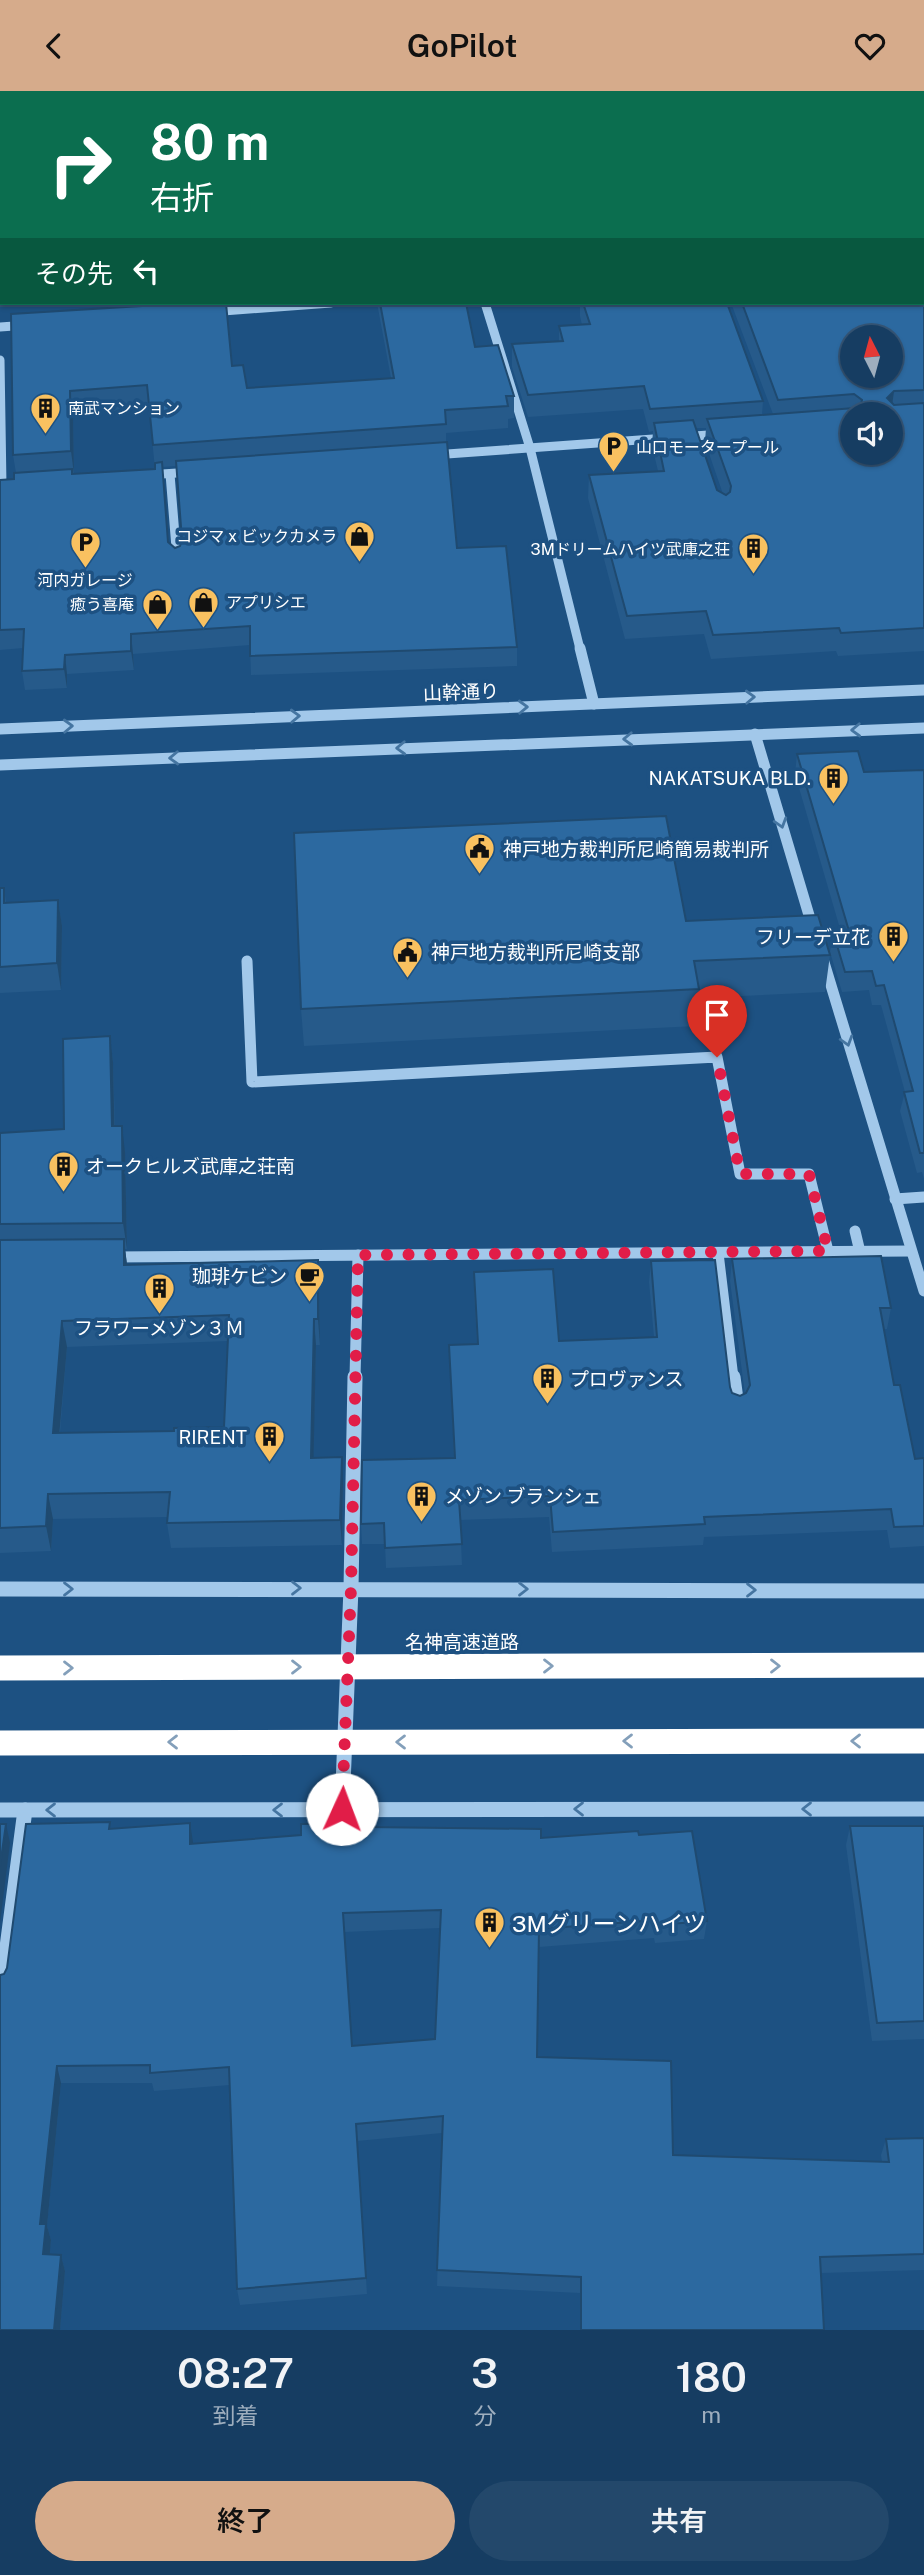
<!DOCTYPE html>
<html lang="ja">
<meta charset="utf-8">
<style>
body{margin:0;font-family:"Public Sans","Noto Sans JP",sans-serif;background:#23486b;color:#f1f3f6;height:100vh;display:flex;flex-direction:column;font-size:26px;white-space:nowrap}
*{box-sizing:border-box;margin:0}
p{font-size:23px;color:#9eaebe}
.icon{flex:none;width:38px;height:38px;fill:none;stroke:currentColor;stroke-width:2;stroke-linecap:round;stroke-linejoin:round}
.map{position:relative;height:2239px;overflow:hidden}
.side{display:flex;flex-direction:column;background:#163d62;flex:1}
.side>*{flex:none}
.guide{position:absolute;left:0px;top:0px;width:924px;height:214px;box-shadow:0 2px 5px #0004,0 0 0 2px #355677;background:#0b6e4f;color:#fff;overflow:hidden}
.needle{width:46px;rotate:354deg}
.buttons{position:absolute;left:840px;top:234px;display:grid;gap:14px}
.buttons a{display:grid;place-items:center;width:63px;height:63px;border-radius:50%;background:#163d62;box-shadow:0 2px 5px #0004,0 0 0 2px #355677;font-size:35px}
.pin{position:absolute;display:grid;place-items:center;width:60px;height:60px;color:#fff;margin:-72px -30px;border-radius:50% 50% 50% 0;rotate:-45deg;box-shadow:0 0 7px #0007}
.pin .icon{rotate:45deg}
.me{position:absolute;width:77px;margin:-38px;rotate:2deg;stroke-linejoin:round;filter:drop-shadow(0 0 5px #0008)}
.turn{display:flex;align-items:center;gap:24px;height:147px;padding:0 35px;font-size:32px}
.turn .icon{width:91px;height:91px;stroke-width:2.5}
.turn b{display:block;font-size:49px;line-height:60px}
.then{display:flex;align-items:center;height:66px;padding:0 35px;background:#0003;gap:14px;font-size:26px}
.eta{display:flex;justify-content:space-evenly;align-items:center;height:119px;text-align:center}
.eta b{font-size:42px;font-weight:600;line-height:49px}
.cta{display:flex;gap:14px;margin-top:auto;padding:14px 35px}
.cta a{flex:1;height:80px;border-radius:42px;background:#d6ab8b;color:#111;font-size:28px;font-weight:600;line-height:80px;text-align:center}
.cta a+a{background:#23486b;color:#f1f3f6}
header{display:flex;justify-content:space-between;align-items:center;height:91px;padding:0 35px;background:#d6ab8b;color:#111;font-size:32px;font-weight:600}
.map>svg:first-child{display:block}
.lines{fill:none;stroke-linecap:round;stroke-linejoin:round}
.stream{fill:#95c4eb;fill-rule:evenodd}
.minor-far2{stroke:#a2c8ea;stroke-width:9}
.minor-far1{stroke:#a2c8ea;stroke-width:11}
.minor{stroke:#a2c8ea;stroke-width:15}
.highway-bridge{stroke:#fff;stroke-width:25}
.wall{fill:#265a8a;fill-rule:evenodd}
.shaded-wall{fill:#1f4a70}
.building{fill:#2c69a0;stroke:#1f4a70;stroke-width:2;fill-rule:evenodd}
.oneway{stroke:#4575a1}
.oneway2{stroke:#839fba}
.route{stroke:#e11d48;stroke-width:12;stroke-dasharray:0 21.6}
.labels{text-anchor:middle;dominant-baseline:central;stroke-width:7;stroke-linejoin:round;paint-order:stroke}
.far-poi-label{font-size:16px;fill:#fff;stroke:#1d5182;text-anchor:start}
.street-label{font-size:19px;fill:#fff;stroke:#1d5182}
.poi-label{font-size:19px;fill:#fff;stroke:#1d5182;text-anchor:start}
.near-poi-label{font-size:23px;fill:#fff;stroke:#1d5182;text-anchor:start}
</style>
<header><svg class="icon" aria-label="back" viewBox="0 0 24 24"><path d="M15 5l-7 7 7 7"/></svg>GoPilot<svg class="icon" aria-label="heart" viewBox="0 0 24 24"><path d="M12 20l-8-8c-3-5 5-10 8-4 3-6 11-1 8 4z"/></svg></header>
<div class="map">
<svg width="924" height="2239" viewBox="0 0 924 2239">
<rect width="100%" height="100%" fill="#1d5182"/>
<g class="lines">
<!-- stream -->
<path class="stream" d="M838,0H848L849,2H839Z"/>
<!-- minor-far2 -->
<g class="minor-far2">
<path d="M922,88L924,91"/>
<path d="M485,212L530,357L580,558"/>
<path d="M210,221L331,212"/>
<path d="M0,236L28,234"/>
<path d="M0,269L2,395"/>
<path d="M433,364L722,343"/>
<path d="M170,383L177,469"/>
<path d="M147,384L192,381"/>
</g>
<!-- minor-far1 -->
<g class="minor-far1">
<path d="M580,557L594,613"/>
<path d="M0,638L924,599"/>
<path d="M755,643L814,841"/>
<path d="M0,674L924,637"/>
<path d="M823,868L924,1200"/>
<path d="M247,870L252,991L717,966L740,1083H809L828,1160"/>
<path d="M895,1108L924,1106"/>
<path d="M855,1140L860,1161"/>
<path d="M718,1162L733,1287"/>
<path d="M112,1166L911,1160"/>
<path d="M355,1287L358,1164"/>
</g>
<!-- minor -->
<g class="minor">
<path d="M733,1286L737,1316"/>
<path d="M0,1498L924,1500"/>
<path d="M0,1719L924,1718"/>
<path d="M342,1719L351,1497L355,1286"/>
<path d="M2,1894L25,1719"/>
</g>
<!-- highway-bridge -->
<g class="highway-bridge">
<path d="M0,1577L924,1574"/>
<path d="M0,1652L924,1650"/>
</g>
</g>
<!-- wall -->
<g class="wall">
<path d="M0,0L2,2V155H0Z"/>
<path d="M924,166V560L838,565L836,560L711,568L704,543L625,548L588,407L589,384L658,380L652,355L653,340L649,341L643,318L528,326L512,276V253L559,250V235L582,234L580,225V212H727L763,310L762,324L773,323L731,212H922ZM696,337H706L705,351L723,403L717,399Z"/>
<path d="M377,212H466L475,256L514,305V327L508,328V337L446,342V351L457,457L517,556V575L251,584L250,554L133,563L134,579L67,583V597L25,599L22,580L23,557L0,559V389L14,388L16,382L13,364L11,223L157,214L232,275L247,297L391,287ZM149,317L155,378L74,383L73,323ZM176,375L182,449L180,455L175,457L169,451L162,376Z"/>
<path d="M797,663L864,681L924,679V1088L922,1081L917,1082L900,1020L905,1001L881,914H872L869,899L842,901L830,861L833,841H841L795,683Z"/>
<path d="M0,797H4L6,812L58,809L62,835L61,899L0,902Z"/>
<path d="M686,830L830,864L825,901L698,907L696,935L304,955L301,918Z"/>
<path d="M110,945L113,971L115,1035L125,1061L127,1158H125L127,1174L319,1195L320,1254H316L313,1367L343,1391L342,1454L171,1457L167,1432L168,1426L53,1428L51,1460L0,1462V1042L64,1038ZM228,1250L224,1336L174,1340L60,1342L67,1256Z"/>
<path d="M732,1168L891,1217L887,1238H884L894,1294L915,1368L924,1367V1455L890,1457L887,1439L704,1446L703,1454L552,1461L549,1426L460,1429L462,1474L386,1477L385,1453H362L361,1433L454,1367L449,1254L477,1253L474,1202V1181L559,1250L654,1246L649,1191L651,1170L732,1302L740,1305L745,1303L730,1190Z"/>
<path d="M850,1735H924V1948L872,1950L846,1754Z"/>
<path d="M366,1736L541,1747L639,1744L707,1830L704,1848L655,1852L654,1847L539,1856L537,1966L673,2064L882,2071L881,2064L886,2048L924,2047V2179L821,2182L824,2239H580V2202L437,2195L442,2042L357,2050L367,2203L240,2214L237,2198L230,1994L154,2000L152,1992H61L47,2135L51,2149L49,2164H61L65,2180L60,2239H0L4,1883L111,1738L193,1753L301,1744ZM440,1837L435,1948L352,1955L344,1841Z"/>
</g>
<!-- shaded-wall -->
<g class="shaded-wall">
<path d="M70,300L73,323L74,383L71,360Z"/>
<path d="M894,300L891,323L887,307Z"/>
<path d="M131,543L133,563L134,579L131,560Z"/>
<path d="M65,564L67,583V597L64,578Z"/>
<path d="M58,809L62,835L61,899L57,872Z"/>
<path d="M110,945L113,971L115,1062L112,1035Z"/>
<path d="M122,1035L125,1061L127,1158L123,1132Z"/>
<path d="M124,1148L127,1174H124Z"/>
<path d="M318,1169L319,1195L320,1254L318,1228Z"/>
<path d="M314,1228L316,1254L313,1392L311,1367Z"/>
<path d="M62,1230L67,1256L57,1368L53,1342Z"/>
<path d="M342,1366L343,1391L342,1454L340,1429Z"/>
<path d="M48,1403L53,1428L51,1460L46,1435Z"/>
<path d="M190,1732L193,1751V1772L190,1753Z"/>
<path d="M6,1733L10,1752L0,1832V1775Z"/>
<path d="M57,1975L61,1992L47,2135L51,2149L48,2180L43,2163L40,2133Z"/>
<path d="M61,2164L65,2180L60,2239H54Z"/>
</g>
<!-- building -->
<g class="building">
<path d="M0,0H839L840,2H2V132H0Z"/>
<path d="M922,162L924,166V299L894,300L887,307L894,314L924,312V537L841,542L839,537L713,544L706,520L627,525L589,384L664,380L654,332L693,329L717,399L726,404L730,401L731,395L707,328L855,317L861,314L862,309L854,303L778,309L742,212H922ZM852,247H891V285H852ZM852,324H891V362H852Z"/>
<path d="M156,212H226L232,275L243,274L247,297L394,287L380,212H466L475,256L498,254L514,305H506L508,315L445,319L446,333L153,354L147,294L70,300L71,360L13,364L11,223L157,214Z"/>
<path d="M583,212H727L763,310L650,318L644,295L528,304L512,253L563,250L559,235L590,233Z"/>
<path d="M447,351L457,457L506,455L517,556L250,565V535L131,543V560L65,564L64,578L22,580L24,538L0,539V389L14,388V382L72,378V383L155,378V372L162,371L168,451L175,457L180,455L182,449L176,370Z"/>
<path d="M858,660L864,681L924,679V1062H920L904,1001L913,1000L884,894L876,895L872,880L845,881L833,841L849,840L797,663Z"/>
<path d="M666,725L686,830L818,824L830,864L694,870L699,898L301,918L294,742Z"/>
<path d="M0,797H4V812L58,809L57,872L0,876Z"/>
<path d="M110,945L112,1035H122L123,1132L0,1133V1042L64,1038L63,948Z"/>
<path d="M124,1148V1174L318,1169V1228H314L311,1367L342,1366L340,1429L167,1432L170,1401L48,1403L46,1435L0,1437V1149ZM229,1224L224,1336L174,1337V1340L53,1342L62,1230Z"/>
<path d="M881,1165L891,1217H880L894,1294H900L915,1368L924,1367V1435L894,1436L891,1418L704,1426L705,1433L553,1441L550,1405L459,1409L462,1453L385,1457L384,1432L361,1433L362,1369L455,1367L449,1254L478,1253L474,1181L553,1178L559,1250L657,1246L651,1170L715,1169L730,1296L732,1302L740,1305L746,1302L750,1294L732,1168Z"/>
<path d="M110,1731L109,1738L190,1732V1753L301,1744V1733L366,1732V1736L541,1738V1747L638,1740L639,1744L692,1740L707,1830L657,1834L656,1829L539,1838L537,1966L671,1970L673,2064L889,2071L886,2048L924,2047V2163L820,2166L824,2239H581V2186L437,2179L443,2025L356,2033L366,2187L237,2198L229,1976L150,1982V1974L57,1975L40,2133H46L43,2163L61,2164L54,2239H0V1884L4,1883L7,1877L26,1733ZM441,1819L435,1948L352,1955L343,1822Z"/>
<path d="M0,1733H6L0,1775Z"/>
<path d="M850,1735H924V1930L877,1932Z"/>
</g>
<!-- one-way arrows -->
<defs><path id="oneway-chevron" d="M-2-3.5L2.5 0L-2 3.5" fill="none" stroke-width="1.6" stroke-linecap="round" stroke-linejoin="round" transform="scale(1.75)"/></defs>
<g class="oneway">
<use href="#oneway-chevron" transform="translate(750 606) rotate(-2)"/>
<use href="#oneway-chevron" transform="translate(523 616) rotate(-2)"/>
<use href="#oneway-chevron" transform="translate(295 625) rotate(-2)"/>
<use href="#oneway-chevron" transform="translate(68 635) rotate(-2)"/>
<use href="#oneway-chevron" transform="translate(856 639) rotate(178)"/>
<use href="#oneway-chevron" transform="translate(628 648) rotate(178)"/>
<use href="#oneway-chevron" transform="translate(401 657) rotate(178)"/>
<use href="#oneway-chevron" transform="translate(174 667) rotate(178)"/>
<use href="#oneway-chevron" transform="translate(781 732) rotate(73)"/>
<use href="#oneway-chevron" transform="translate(847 950) rotate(73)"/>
<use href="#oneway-chevron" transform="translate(296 1497)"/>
<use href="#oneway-chevron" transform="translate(68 1498)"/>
<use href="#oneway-chevron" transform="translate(523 1498)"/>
<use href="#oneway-chevron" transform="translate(751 1499)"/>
<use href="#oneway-chevron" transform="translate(579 1718) rotate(180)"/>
<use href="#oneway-chevron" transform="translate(807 1718) rotate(180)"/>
<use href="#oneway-chevron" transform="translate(51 1719) rotate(180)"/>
<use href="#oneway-chevron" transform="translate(278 1719) rotate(180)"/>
</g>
<g class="oneway2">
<use href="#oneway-chevron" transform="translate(548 1575)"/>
<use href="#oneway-chevron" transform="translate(775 1575)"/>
<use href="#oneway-chevron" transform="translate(296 1576)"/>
<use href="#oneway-chevron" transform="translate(68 1577)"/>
<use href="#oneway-chevron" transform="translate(628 1650) rotate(180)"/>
<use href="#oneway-chevron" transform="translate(856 1650) rotate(180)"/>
<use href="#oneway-chevron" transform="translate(173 1651) rotate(180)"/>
<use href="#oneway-chevron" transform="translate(401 1651) rotate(180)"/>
</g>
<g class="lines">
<!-- route -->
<path class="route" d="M342,1718L351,1497L358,1164L828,1160L809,1083H740L717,966"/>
</g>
<!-- icons -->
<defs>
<symbol id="building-pin" viewBox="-11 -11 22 30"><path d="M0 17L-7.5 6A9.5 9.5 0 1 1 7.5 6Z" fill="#f9c160" stroke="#1d5182"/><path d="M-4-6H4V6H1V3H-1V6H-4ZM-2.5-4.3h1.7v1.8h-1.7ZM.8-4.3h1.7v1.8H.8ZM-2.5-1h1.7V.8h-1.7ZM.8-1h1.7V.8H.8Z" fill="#111"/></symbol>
<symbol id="parking-pin" viewBox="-11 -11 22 30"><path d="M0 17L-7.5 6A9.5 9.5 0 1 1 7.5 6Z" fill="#f9c160" stroke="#1d5182"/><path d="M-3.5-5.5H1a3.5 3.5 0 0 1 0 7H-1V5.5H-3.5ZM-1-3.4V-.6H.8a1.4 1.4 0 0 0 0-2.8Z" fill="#111"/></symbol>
<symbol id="shop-pin" viewBox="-11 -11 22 30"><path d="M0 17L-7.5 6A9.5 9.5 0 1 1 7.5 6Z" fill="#f9c160" stroke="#1d5182"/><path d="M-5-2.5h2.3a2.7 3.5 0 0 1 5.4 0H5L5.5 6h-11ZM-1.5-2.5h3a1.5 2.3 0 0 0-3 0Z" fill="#111"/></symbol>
<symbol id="civic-pin" viewBox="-11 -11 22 30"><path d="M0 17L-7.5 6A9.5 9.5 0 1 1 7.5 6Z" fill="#f9c160" stroke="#1d5182"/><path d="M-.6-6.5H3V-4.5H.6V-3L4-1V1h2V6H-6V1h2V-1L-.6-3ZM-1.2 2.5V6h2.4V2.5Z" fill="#111"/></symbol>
<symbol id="cafe-pin" viewBox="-11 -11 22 30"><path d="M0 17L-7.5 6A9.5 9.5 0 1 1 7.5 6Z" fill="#f9c160" stroke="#1d5182"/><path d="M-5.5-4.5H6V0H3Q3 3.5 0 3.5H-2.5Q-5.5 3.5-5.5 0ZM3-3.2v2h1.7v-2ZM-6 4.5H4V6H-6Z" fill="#111"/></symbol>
</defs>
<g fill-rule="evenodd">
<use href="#building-pin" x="28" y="300" width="35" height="47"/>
<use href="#parking-pin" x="596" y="338" width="35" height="47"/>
<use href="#shop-pin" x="342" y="428" width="35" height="47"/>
<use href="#parking-pin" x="68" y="434" width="35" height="47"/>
<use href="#building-pin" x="736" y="440" width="35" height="47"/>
<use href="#shop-pin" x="186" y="494" width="35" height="47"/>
<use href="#shop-pin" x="140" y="496" width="35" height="47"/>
<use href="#building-pin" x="816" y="670" width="35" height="47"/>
<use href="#civic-pin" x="462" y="740" width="35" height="47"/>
<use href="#building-pin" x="876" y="828" width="35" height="47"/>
<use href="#civic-pin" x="390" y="844" width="35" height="47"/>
<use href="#building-pin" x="46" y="1058" width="35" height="47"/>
<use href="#cafe-pin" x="292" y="1168" width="35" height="47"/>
<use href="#building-pin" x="142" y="1180" width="35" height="47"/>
<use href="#building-pin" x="530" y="1270" width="35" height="47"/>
<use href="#building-pin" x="252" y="1328" width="35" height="47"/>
<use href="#building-pin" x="404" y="1388" width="35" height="47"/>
<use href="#building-pin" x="472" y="1814" width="35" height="47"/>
</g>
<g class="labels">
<!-- far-poi labels -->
<g class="far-poi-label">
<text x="68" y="317">南武マンション</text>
<text x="636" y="356">山口モータープール</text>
<text x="337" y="445" text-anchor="end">コジマ x ビックカメラ</text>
<text x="730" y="458" text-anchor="end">3Mドリームハイツ武庫之荘</text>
<text x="85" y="489" text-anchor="middle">河内ガレージ</text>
<text x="226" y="511">アプリシエ</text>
<text x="134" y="513" text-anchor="end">癒う喜庵</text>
</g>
<!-- street labels -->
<g class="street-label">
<text transform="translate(461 601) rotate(-2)">山幹通り</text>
<text x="462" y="1551">名神高速道路</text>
</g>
<!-- poi labels -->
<g class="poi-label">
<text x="811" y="687" text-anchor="end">NAKATSUKA BLD.</text>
<text x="503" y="758">神戸地方裁判所尼崎簡易裁判所</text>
<text x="870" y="846" text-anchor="end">フリーデ立花</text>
<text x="431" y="861">神戸地方裁判所尼崎支部</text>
<text x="86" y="1075">オークヒルズ武庫之荘南</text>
<text x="287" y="1185" text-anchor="end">珈琲ケビン</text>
<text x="159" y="1237" text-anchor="middle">フラワーメゾン３Ｍ</text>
<text x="570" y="1288">プロヴァンス</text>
<text x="247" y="1346" text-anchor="end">RIRENT</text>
<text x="445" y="1405">メゾン ブランシェ</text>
</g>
<!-- near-poi labels -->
<g class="near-poi-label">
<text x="512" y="1832">3Mグリーンハイツ</text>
</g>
</g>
</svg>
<div class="buttons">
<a><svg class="needle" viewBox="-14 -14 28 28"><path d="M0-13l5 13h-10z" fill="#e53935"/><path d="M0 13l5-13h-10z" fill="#9eaebe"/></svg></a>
<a><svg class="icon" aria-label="sound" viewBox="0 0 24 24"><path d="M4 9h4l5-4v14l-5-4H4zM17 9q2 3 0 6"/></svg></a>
</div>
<div class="pin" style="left:717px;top:966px;background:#d93025"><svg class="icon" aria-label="arrive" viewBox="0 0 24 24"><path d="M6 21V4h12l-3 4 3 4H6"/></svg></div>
<svg class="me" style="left:342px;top:1718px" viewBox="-20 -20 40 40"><circle r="19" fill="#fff"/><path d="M0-13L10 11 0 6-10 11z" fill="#e11d48"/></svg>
<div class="guide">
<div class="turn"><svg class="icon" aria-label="right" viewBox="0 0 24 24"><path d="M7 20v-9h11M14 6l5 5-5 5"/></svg><div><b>80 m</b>右折</div></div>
<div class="then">その先<svg class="icon" aria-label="left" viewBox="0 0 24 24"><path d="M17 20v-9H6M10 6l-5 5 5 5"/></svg></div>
</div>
</div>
<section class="side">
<div class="eta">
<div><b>08:27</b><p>到着</p></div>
<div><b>3</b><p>分</p></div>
<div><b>180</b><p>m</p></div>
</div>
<div class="cta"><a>終了</a><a>共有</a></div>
</section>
